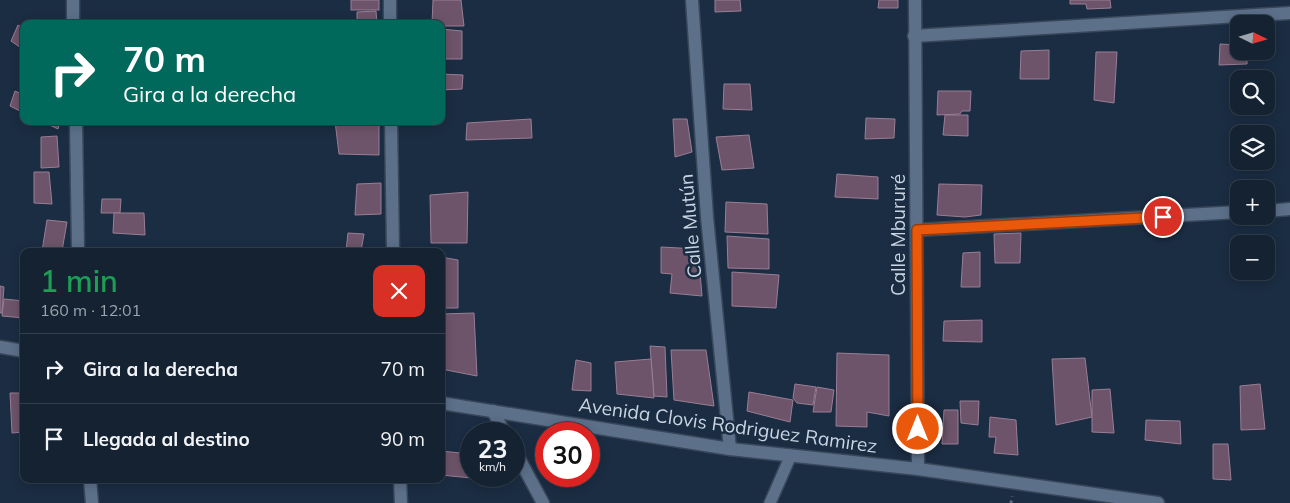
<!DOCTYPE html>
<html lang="es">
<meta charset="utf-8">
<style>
body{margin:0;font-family:Mulish,sans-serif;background:#212f3e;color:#f1f3f6;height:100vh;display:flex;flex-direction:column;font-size:19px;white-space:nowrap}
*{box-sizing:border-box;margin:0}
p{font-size:16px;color:#9da4ac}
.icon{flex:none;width:28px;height:28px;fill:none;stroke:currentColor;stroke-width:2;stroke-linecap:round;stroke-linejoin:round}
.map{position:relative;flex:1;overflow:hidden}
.panel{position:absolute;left:20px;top:248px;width:425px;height:235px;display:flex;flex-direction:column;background:#142232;border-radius:10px;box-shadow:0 2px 12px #0003,0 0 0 1px #333f4d}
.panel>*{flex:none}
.top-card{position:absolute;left:20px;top:20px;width:425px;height:105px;border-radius:10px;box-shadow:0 2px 12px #0003,0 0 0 1px #333f4d;background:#00695c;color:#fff;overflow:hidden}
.needle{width:32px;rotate:95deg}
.tools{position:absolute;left:1230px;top:15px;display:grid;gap:10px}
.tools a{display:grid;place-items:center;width:45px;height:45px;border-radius:10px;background:#142232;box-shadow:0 2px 12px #0003,0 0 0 1px #333f4d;font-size:25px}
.speed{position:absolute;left:460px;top:422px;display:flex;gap:10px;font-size:25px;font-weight:700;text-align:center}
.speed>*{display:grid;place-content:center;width:65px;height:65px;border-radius:50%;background:#142232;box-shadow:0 2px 12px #0003,0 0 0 1px #333f4d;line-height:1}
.speed small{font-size:12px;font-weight:400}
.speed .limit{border:8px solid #d22;background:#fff;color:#111}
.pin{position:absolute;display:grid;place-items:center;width:42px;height:42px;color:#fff;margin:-21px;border:2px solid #fff;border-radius:50%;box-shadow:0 1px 5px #0007}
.me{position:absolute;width:55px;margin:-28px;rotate:0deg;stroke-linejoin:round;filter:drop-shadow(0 0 4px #0008)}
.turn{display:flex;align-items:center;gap:18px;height:105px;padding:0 20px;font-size:22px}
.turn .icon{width:65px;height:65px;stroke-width:2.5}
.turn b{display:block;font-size:35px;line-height:42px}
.round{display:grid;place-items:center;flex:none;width:52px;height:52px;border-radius:10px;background:#212f3e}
.overview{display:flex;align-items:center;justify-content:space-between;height:85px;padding:0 20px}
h1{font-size:30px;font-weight:600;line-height:38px;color:#1e9e55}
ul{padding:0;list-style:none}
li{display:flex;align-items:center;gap:15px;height:70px;padding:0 20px;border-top:1px solid #333f4d}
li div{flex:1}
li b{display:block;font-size:19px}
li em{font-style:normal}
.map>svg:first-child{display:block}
.building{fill:#6d546a;stroke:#997e95}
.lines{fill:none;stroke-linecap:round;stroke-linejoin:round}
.lane-casing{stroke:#384759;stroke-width:14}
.street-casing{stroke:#384759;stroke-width:15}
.secondary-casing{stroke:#384759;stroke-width:15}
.path{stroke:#5e6d80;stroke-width:3;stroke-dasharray:2.5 4;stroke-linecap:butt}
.lane{stroke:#5c708a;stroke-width:11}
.street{stroke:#5c708a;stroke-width:12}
.secondary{stroke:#5c708a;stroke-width:12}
.route-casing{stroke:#983908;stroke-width:12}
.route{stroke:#ea580c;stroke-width:9}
.labels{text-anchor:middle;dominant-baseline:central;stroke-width:5;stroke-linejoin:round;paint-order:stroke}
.street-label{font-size:19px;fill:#cad5e3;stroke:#1b2d43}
</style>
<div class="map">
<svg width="1290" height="503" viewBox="0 0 1290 503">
<rect width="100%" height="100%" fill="#1b2d43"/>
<!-- building -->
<g class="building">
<rect x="351" y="0" width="28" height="10"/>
<path d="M433,0H461L464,26H441V24H432Z"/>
<path d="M715,0H740L741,11L715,12Z"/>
<path d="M879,0H898V8H878Z"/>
<path d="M1070,0H1110L1111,8L1087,9L1086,4H1070Z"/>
<path d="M376,11L377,24H357V12Z"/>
<path d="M18,25L24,29V50L11,41Z"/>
<path d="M441,29L462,31V59H441Z"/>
<path d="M1220,44L1239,45V51H1247V64L1219,65Z"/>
<path d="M1049,50V79H1020L1021,51Z"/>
<path d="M1096,52H1117L1114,103L1094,100Z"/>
<path d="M441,74L463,75L462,89L441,90Z"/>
<path d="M724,84H750L752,110L723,109Z"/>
<path d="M15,91L24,95V113L10,106Z"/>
<path d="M938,91H971L970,111H962L960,114L937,115Z"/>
<path d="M945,115H968V136L943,135Z"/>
<path d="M866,118L895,119L894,138L865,139Z"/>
<path d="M531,119L532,138L466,140L467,123Z"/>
<path d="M673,119H687L692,152L675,157Z"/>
<path d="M41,121H60L58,129Z"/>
<path d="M335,121H379V155L339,154Z"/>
<path d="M749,135L754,168L722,170L716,137Z"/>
<path d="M57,136L59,167L41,168V137Z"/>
<path d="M34,172H49L52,204L34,203Z"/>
<path d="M837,174L878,177V199L835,197Z"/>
<path d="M381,183V214L355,215L357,184Z"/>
<path d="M939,184L982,185L981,215L965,217L937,215Z"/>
<path d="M468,192L467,243H431L430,195Z"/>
<path d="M102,199H121L120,213H101Z"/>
<path d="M726,202L767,204L768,234L725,232Z"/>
<path d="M114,213H144L145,235L113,233Z"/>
<path d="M47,220L67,222L62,251H42Z"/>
<path d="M348,233L364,234L361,251H346Z"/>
<path d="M1021,233L1020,263H995L994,234Z"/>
<path d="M727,236L769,239V269L728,268Z"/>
<path d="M661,247L698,249L702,296L670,293L672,274L661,273Z"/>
<path d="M980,252V287H961L963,253Z"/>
<path d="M441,257L458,260V308H441Z"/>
<path d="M732,272L779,275L776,308L732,306Z"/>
<path d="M0,286L4,287L2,313H0Z"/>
<path d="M4,299L24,301V318L2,316Z"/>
<path d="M474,313L477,376L441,369V314Z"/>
<path d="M982,320V342L943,341L944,321Z"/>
<path d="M650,346L665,347L667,397L654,396Z"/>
<path d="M671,350H706L714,406L674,400Z"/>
<path d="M837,353L889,355V416L867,412V427L836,426Z"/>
<path d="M1085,358L1092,417L1056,425L1052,359Z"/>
<path d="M651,359L654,398L617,394L615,362Z"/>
<path d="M576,360L591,363V391L572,390Z"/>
<path d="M795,384L816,387L813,405L797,403L793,398Z"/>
<path d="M1260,384L1265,429L1241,430L1240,386Z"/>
<path d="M817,387L834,390L831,412H813Z"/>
<path d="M1110,389L1114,433L1092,432V390Z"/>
<path d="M749,392L793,400L790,422L747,411Z"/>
<path d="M10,393H24V432L12,433Z"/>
<path d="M960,401H979L978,425L961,423Z"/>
<path d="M944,410H958V444H942Z"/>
<path d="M990,417L1016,420L1018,455L994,453L996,437H989Z"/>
<path d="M1146,420L1180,421L1181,444L1145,440Z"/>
<path d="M1213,444H1228L1231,480L1213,479Z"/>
<path d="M441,451L471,454V476H481V479L441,475Z"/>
</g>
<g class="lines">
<defs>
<path id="lane" d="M770,503L791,455"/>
<g id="street">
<path d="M73,0V24"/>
<path d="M692,0L707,217L730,449"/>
<path d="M915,0L918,469"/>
<path d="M914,36L1290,13"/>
<path d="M76,121L78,251"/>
<path d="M1266,211L1290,209"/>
<path d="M917,230L1239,212"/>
<path d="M493,411L505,434"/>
<path d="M514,449L543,503"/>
<path d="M90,479L92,503"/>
</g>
<g id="secondary">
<path d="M390,0V24"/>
<path d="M391,121L393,251"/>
<path d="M0,347L24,351"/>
<path d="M441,403L730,449L918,469L1158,503"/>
<path d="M400,479L401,503"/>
</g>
</defs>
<!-- lane casing -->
<use href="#lane" class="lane-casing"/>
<!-- street casing -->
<use href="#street" class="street-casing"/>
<!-- secondary casing -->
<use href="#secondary" class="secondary-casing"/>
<!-- path -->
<path class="path" d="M1011,503L1012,496"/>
<!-- lane -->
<use href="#lane" class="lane"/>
<!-- street -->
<use href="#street" class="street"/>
<!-- secondary -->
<use href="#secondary" class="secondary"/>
</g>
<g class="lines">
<defs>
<path id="route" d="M918,429L917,230L1163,217"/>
</defs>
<!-- route casing -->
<use href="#route" class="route-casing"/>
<!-- route -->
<use href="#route" class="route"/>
</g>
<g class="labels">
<!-- street labels -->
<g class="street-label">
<text transform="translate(690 226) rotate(-95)">Calle Mutún</text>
<text transform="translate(898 235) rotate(-90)">Calle Mbururé</text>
<text transform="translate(728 425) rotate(8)">Avenida Clovis Rodriguez Ramirez</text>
</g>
</g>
</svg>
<div class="tools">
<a><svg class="needle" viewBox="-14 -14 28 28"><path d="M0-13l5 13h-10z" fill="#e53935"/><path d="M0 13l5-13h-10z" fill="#9da4ac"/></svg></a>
<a><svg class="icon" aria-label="search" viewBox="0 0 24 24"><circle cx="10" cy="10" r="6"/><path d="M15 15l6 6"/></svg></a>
<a><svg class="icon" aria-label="layers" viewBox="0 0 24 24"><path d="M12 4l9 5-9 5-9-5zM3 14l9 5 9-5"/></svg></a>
<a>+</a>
<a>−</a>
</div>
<div class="speed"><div>23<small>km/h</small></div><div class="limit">30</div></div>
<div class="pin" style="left:1163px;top:217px;background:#d93025"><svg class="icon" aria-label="arrive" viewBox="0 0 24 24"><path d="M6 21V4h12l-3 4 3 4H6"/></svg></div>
<svg class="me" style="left:918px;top:429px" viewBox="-20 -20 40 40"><circle r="17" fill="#ea580c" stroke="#fff" stroke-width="3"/><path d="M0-11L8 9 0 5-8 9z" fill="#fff"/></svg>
<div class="top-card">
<div class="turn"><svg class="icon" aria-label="right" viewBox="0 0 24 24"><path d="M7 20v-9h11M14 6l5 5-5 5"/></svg><div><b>70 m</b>Gira a la derecha</div></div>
</div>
<section class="panel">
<div class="overview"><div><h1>1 min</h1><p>160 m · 12:01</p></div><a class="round" style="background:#d93025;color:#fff"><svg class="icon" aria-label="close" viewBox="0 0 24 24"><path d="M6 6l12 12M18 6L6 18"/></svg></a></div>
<ul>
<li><svg class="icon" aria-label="right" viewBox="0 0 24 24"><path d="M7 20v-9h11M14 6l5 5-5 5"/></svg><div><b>Gira a la derecha</b></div><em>70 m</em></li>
<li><svg class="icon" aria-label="arrive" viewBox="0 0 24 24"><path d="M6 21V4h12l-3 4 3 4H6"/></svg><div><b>Llegada al destino</b></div><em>90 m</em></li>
</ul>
</section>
</div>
